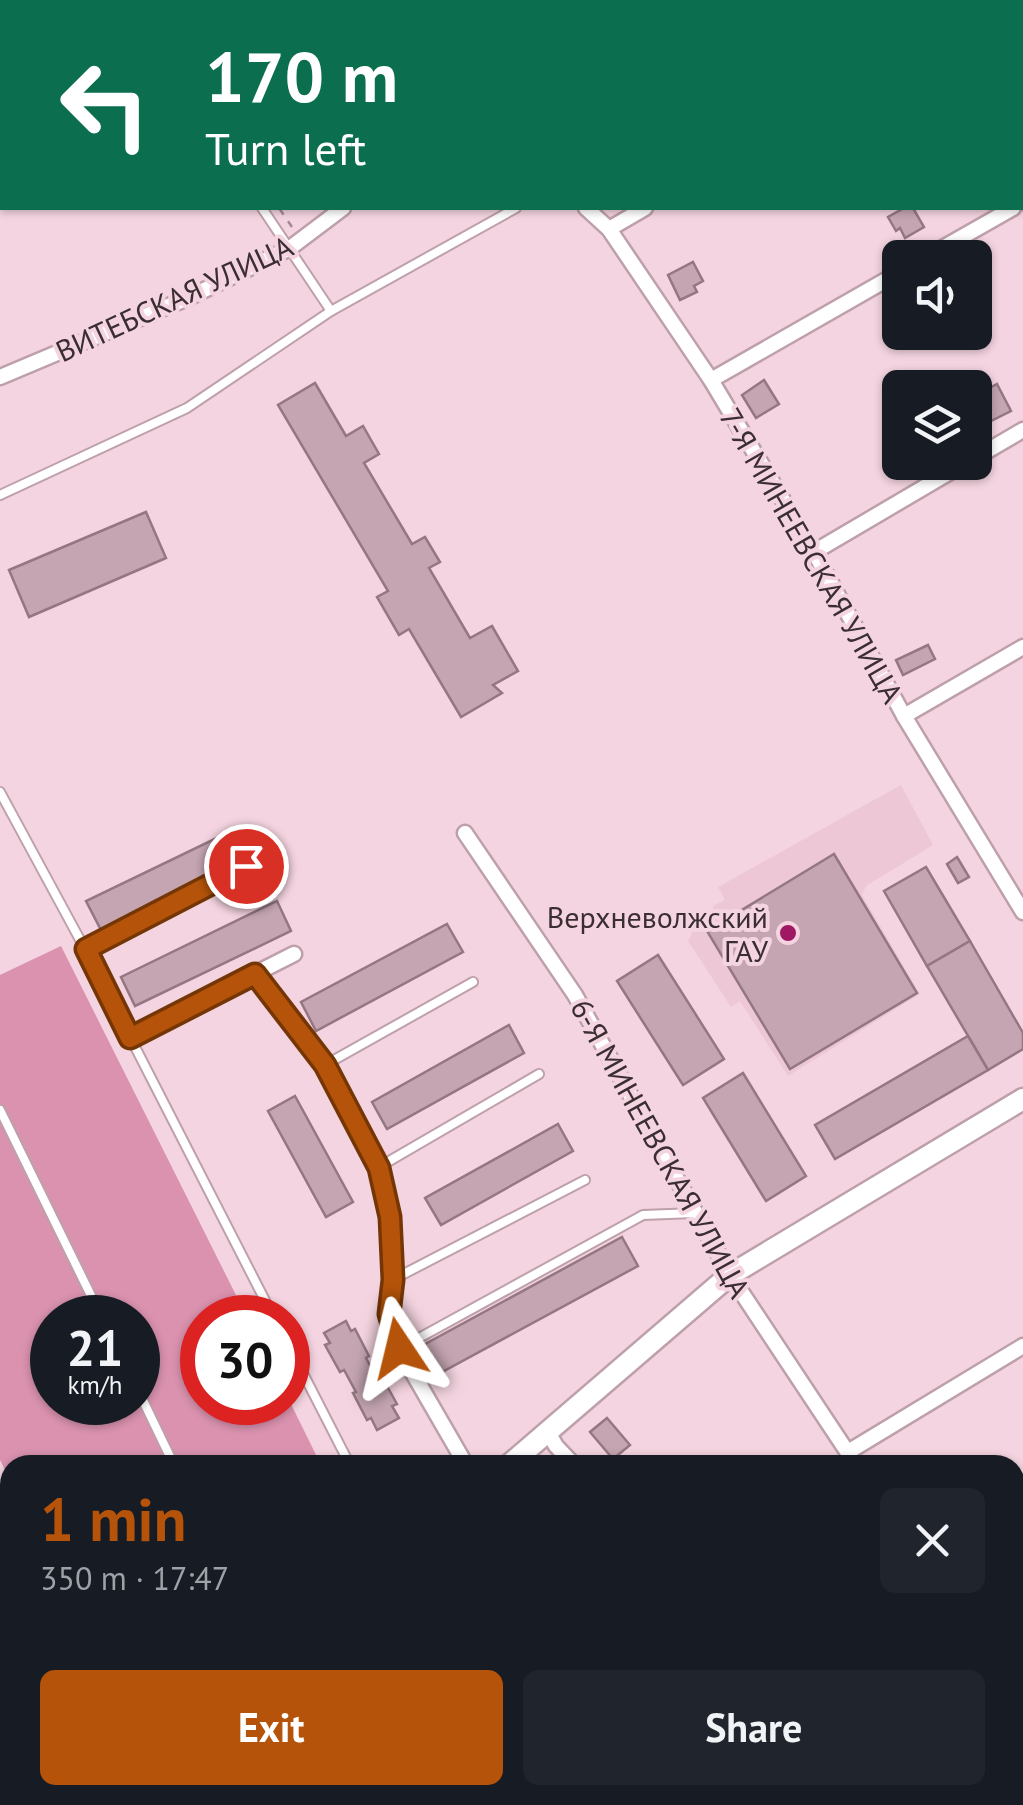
<!DOCTYPE html>
<meta charset="utf-8">
<style>
body{margin:0;font-family:"PT Sans",sans-serif;background:#20242c;color:#f1f3f6;height:100vh;display:flex;flex-direction:column;font-size:38px;white-space:nowrap}
*{box-sizing:border-box;margin:0}
p{font-size:32px;color:#9ea1a6}
.icon{flex:none;width:55px;height:55px;fill:none;stroke:currentColor;stroke-width:2;stroke-linecap:round;stroke-linejoin:round}
.map{position:relative;flex:1;overflow:hidden}
.details{position:absolute;left:0px;top:1455px;width:1025px;height:350px;display:flex;flex-direction:column;background:#171b24;border-radius:30px 30px 0 0;box-shadow:0 2px 8px #0004}
.details>*{flex:none}
.guide{position:absolute;left:0px;top:0px;width:1025px;height:210px;box-shadow:0 2px 8px #0004;background:#0b6e4f;color:#fff;overflow:hidden}
.buttons{position:absolute;left:882px;top:240px;display:grid;gap:20px}
.buttons a{display:grid;place-items:center;width:110px;height:110px;border-radius:15px;background:#171b24;box-shadow:0 2px 8px #0004;font-size:50px}
.speed{position:absolute;left:30px;top:1295px;display:flex;gap:20px;font-size:50px;font-weight:700;text-align:center}
.speed>*{display:grid;place-content:center;width:130px;height:130px;border-radius:50%;background:#171b24;box-shadow:0 2px 8px #0004;line-height:1}
.speed small{font-size:25px;font-weight:400}
.speed .limit{border:15px solid #d22;background:#fff;color:#111}
.pin{position:absolute;display:grid;place-items:center;width:85px;height:85px;color:#fff;margin:-42px;border:5px solid #fff;border-radius:50%;box-shadow:0 2px 10px #0007}
.me{position:absolute;width:110px;margin:-55px;rotate:350deg;stroke-linejoin:round;filter:drop-shadow(0 0 8px #0008)}
.turn{display:flex;align-items:center;gap:35px;height:210px;padding:0 40px;font-size:45px}
.turn .icon{width:130px;height:130px;stroke-width:2.5}
.turn b{display:block;font-size:70px;line-height:85px}
.round{display:grid;place-items:center;flex:none;width:105px;height:105px;border-radius:15px;background:#20242c}
.overview{display:flex;align-items:center;justify-content:space-between;height:170px;padding:0 40px}
h1{font-size:60px;font-weight:800;line-height:75px;color:#b45309}
.action{display:flex;gap:20px;margin-top:auto;padding:20px 40px}
.action a{flex:1;height:115px;border-radius:15px;background:#b45309;color:#fff;font-size:40px;font-weight:800;line-height:115px;text-align:center}
.action a+a{background:#20242c;color:#f1f3f6}
.map>svg:first-child{display:block}
.built{fill:#eec7d6}
.green{fill:#da92af;fill-rule:evenodd}
.building{fill:#c4a5b1;stroke:#947782;stroke-width:2.5}
.lines{fill:none;stroke-linecap:round;stroke-linejoin:round}
.lane-casing{stroke:#bea0ab;stroke-width:12}
.street-casing{stroke:#bea0ab;stroke-width:19}
.secondary-casing{stroke:#bea0ab;stroke-width:25}
.path{stroke:#a38b94;stroke-width:2.5;stroke-dasharray:8 8;stroke-linecap:butt}
.lane{stroke:#fff;stroke-width:8}
.street{stroke:#fff;stroke-width:14}
.secondary{stroke:#fff;stroke-width:20}
.route-casing{stroke:#753606;stroke-width:25}
.route{stroke:#b45309;stroke-width:18}
.poi-dot{fill:#a01763;stroke:#f4d4e0;stroke-width:4}
.labels{text-anchor:middle;dominant-baseline:central;stroke-width:8;stroke-linejoin:round;paint-order:stroke}
.street-label{font-size:30px;fill:#3b2e33;stroke:#f4d4e0}
.poi-label{font-size:30px;fill:#3b2e33;stroke:#f4d4e0;text-anchor:end}
</style>
<div class="map">
<svg width="1023" height="1805" viewBox="0 0 1023 1805">
<rect width="100%" height="100%" fill="#f4d4e0"/>
<!-- built -->
<path class="built" d="M901,785L933,845L866,886L862,895L920,994L788,1076L740,1001L731,1007L688,941L696,925L714,915L713,906L725,900L718,887Z"/>
<!-- green -->
<g class="green">
<path d="M61,946L247,1317L202,1318V1402H288V1398L321,1465H10V1480L0,1460V975ZM52,1318H138V1402H52Z"/>
<path d="M0,1504L10,1524V1631L0,1636Z"/>
</g>
<!-- building -->
<g class="building">
<path d="M904,208H913L924,227L905,238L900,228L896,231L888,217Z"/>
<path d="M693,262L703,281L694,286L697,292L680,300L668,275Z"/>
<path d="M764,380L779,404L756,418L742,395Z"/>
<path d="M315,383L346,436L363,426L379,454L364,463L412,544L425,537L440,562L429,568L470,638L492,626L518,671L493,685L502,693L461,717L409,629L399,635L377,597L388,591L278,405Z"/>
<path d="M997,384L1011,411L975,429V396Z"/>
<path d="M146,512L166,558L29,617L9,570Z"/>
<path d="M928,645L935,659L903,675L896,660Z"/>
<path d="M225,834L239,863L101,930L86,901Z"/>
<path d="M834,854L917,993L790,1069L707,931Z"/>
<path d="M957,857L969,877L958,883L947,864Z"/>
<path d="M926,867L970,941L927,966L884,891Z"/>
<path d="M277,901L291,931L135,1006L121,977Z"/>
<path d="M447,924L463,952L316,1031L301,1002Z"/>
<path d="M970,941L1023,1033V1049L988,1070L927,966Z"/>
<path d="M658,955L724,1059L683,1085L617,981Z"/>
<path d="M509,1025L524,1053L387,1129L372,1102Z"/>
<path d="M968,1036L988,1070L835,1159L815,1125Z"/>
<path d="M743,1073L806,1176L766,1201L703,1098Z"/>
<path d="M295,1096L353,1202L326,1217L268,1111Z"/>
<path d="M558,1124L573,1151L441,1225L425,1198Z"/>
<path d="M622,1237L638,1266L431,1378L416,1349Z"/>
<path d="M346,1321L351,1331L355,1329L369,1356L366,1358L378,1380L382,1377L397,1404L392,1406L399,1418L377,1430L371,1418L367,1420L353,1393L356,1392L344,1370L340,1372L325,1345L330,1343L324,1333Z"/>
<path d="M607,1418L630,1445L613,1459L590,1432Z"/>
<path d="M2,1729L10,1734V1770L0,1784V1732Z"/>
<path d="M203,1795H230L218,1805H211Z"/>
</g>
<g class="lines">
<defs>
<g id="lane">
<path d="M262,208L331,311L516,208"/>
<path d="M0,495L187,408L331,311"/>
<path d="M0,792L85,949L247,866"/>
<path d="M130,1037L274,1318"/>
<path d="M325,1065L473,982"/>
<path d="M0,1110L102,1318"/>
<path d="M379,1167L539,1074"/>
<path d="M394,1279L585,1180"/>
<path d="M288,1344L350,1465"/>
<path d="M399,1349L643,1215L695,1213"/>
<path d="M138,1390L174,1465"/>
<path d="M27,1805L35,1795"/>
</g>
<g id="street">
<path d="M122,0L123,2"/>
<path d="M742,0L743,2"/>
<path d="M596,2L598,0"/>
<path d="M999,2L1003,0"/>
<path d="M1022,202H1023"/>
<path d="M586,208L609,229L711,380L814,552L904,716L1023,912"/>
<path d="M609,229L645,208"/>
<path d="M925,258L1013,208"/>
<path d="M0,377L190,297L290,248L343,208"/>
<path d="M711,380L900,272"/>
<path d="M975,458L1023,430"/>
<path d="M814,552L967,462"/>
<path d="M904,716L1023,647"/>
<path d="M465,833L575,995L730,1275L856,1465"/>
<path d="M85,949L130,1037L294,954"/>
<path d="M255,973L325,1065L379,1168L389,1217L393,1280L389,1314L399,1349L466,1465"/>
<path d="M548,1432L556,1446L574,1465"/>
<path d="M848,1452L1023,1346"/>
<path d="M1015,1591L1023,1586"/>
<path d="M1015,1730L1023,1744"/>
<path d="M333,1795L343,1805"/>
<path d="M612,1795L621,1805"/>
<path d="M877,1795L887,1805"/>
</g>
<g id="secondary">
<path d="M135,2L137,0"/>
<path d="M0,89L2,88"/>
<path d="M509,1465L730,1275L1023,1099"/>
<path d="M132,1805L140,1795"/>
</g>
</defs>
<!-- lane casing -->
<use href="#lane" class="lane-casing"/>
<!-- street casing -->
<use href="#street" class="street-casing"/>
<!-- secondary casing -->
<use href="#secondary" class="secondary-casing"/>
<!-- path -->
<g class="path">
<path d="M185,2L187,0"/>
<path d="M0,129L2,128"/>
<path d="M279,208L292,227"/>
</g>
<!-- lane -->
<use href="#lane" class="lane"/>
<!-- street -->
<use href="#street" class="street"/>
<!-- secondary -->
<use href="#secondary" class="secondary"/>
</g>
<g class="lines">
<defs>
<path id="route" d="M246,866L86,949L130,1038L255,974L325,1065L379,1168L390,1217L393,1280L389,1314L399,1348"/>
</defs>
<!-- route casing -->
<use href="#route" class="route-casing"/>
<!-- route -->
<use href="#route" class="route"/>
</g>
<!-- markers -->
<circle class="poi-dot" cx="788" cy="933" r="10"/>
<g class="labels">
<!-- street labels -->
<g class="street-label">
<text transform="translate(174 298) rotate(-25)">ВИТЕБСКАЯ УЛИЦА</text>
<text transform="translate(812 555) rotate(60)">7-Я МИНЕЕВСКАЯ УЛИЦА</text>
<text transform="translate(661 1148) rotate(61)">6-Я МИНЕЕВСКАЯ УЛИЦА</text>
</g>
<!-- poi labels -->
<g class="poi-label">
<text x="768" y="916">Верхневолжский<tspan x="768" dy="34">ГАУ</tspan></text>
</g>
</g>
</svg>
<div class="buttons">
<a><svg class="icon" aria-label="sound" viewBox="0 0 24 24"><path d="M4 9h4l5-4v14l-5-4H4zM17 9q2 3 0 6"/></svg></a>
<a><svg class="icon" aria-label="layers" viewBox="0 0 24 24"><path d="M12 4l9 5-9 5-9-5zM3 14l9 5 9-5"/></svg></a>
</div>
<div class="speed"><div>21<small>km/h</small></div><div class="limit">30</div></div>
<div class="pin" style="left:246px;top:866px;background:#d93025"><svg class="icon" aria-label="arrive" viewBox="0 0 24 24"><path d="M6 21V4h12l-3 4 3 4H6"/></svg></div>
<svg class="me" style="left:399px;top:1348px" viewBox="-20 -20 40 40"><path d="M0-17L14 15 0 8-14 15z" fill="#b45309" stroke="#fff" stroke-width="4"/></svg>
<div class="guide">
<div class="turn"><svg class="icon" aria-label="left" viewBox="0 0 24 24"><path d="M17 20v-9H6M10 6l-5 5 5 5"/></svg><div><b>170 m</b>Turn left</div></div>
</div>
<section class="details">
<div class="overview"><div><h1>1 min</h1><p>350 m · 17:47</p></div><a class="round"><svg class="icon" aria-label="close" viewBox="0 0 24 24"><path d="M6 6l12 12M18 6L6 18"/></svg></a></div>
<div class="action"><a>Exit</a><a>Share</a></div>
</section>
</div>
